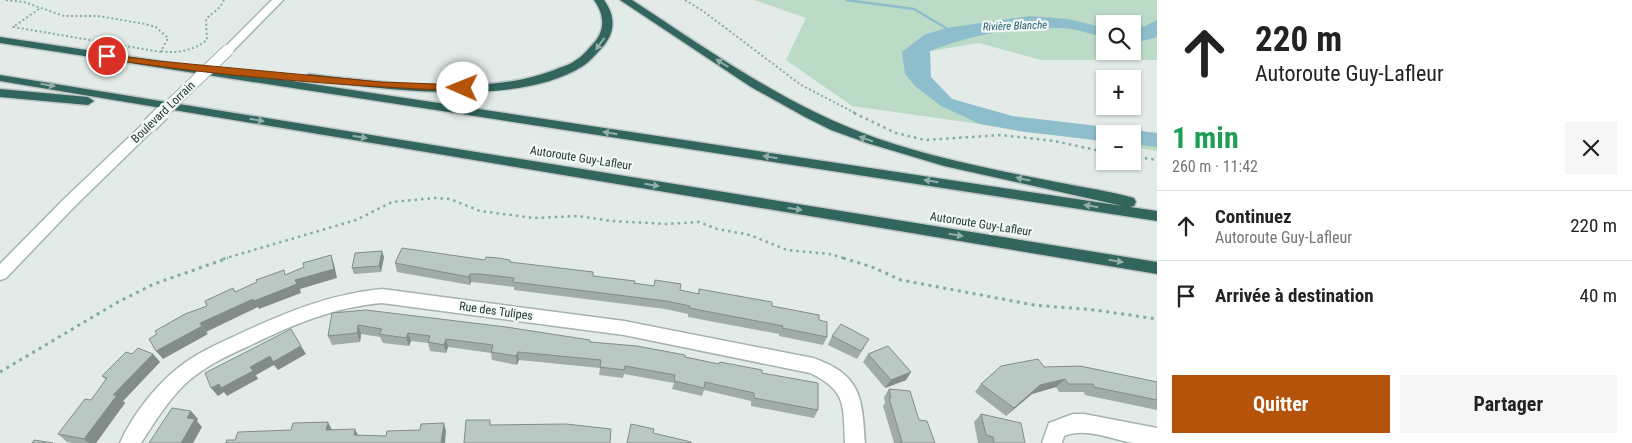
<!DOCTYPE html>
<html lang="fr">
<meta charset="utf-8">
<style>
body{margin:0;font-family:"Roboto Condensed",sans-serif;background:#f6f6f6;color:#222;height:100vh;display:flex;flex-direction:column;font-size:19px;white-space:nowrap}
*{box-sizing:border-box;margin:0}
p{font-size:16px;color:#767676}
.icon{flex:none;width:28px;height:28px;fill:none;stroke:currentColor;stroke-width:2;stroke-linecap:round;stroke-linejoin:round}
.map{position:relative;flex:1;overflow:hidden}
.side{display:flex;flex-direction:column;background:#fff;width:475px}
.side>*{flex:none}
.banner{background:#fff;color:#222;overflow:hidden}
.fabs{position:absolute;left:1096px;top:15px;display:grid;gap:10px}
.fabs a{display:grid;place-items:center;width:45px;height:45px;border-radius:0px;background:#fff;box-shadow:0 1px 4px #0004;font-size:25px}
.pin{position:absolute;display:grid;place-items:center;width:42px;height:42px;color:#fff;margin:-21px;border:2px solid #fff;border-radius:50%;box-shadow:0 1px 5px #0007}
.me{position:absolute;width:55px;margin:-28px;rotate:271deg;stroke-linejoin:round;filter:drop-shadow(0 0 4px #0008)}
.turn{display:flex;align-items:center;gap:18px;height:105px;padding:0 15px;font-size:22px}
.turn .icon{width:65px;height:65px;stroke-width:2.5}
.turn b{display:block;font-size:35px;line-height:42px}
.round{display:grid;place-items:center;flex:none;width:52px;height:52px;border-radius:0px;background:#f6f6f6}
.overview{display:flex;align-items:center;justify-content:space-between;height:85px;padding:0 15px}
h1{font-size:30px;font-weight:700;line-height:38px;color:#1e9e55}
.button{display:flex;gap:10px;margin-top:auto;padding:10px 15px}
.button a{flex:1;height:58px;border-radius:0px;background:#b45309;color:#fff;font-size:20px;font-weight:700;line-height:58px;text-align:center}
.button a+a{background:#f6f6f6;color:#222}
ul{padding:0;list-style:none}
li{display:flex;align-items:center;gap:15px;height:70px;padding:0 15px;border-top:1px solid #e0e0e0}
li div{flex:1}
li b{display:block;font-size:19px}
li em{font-style:normal}
main{display:flex;flex:1;min-height:0}
.map>svg:first-child{display:block}
.green{fill:#bcdbc7;fill-rule:evenodd}
.water{fill:#8ebecc}
.lines{fill:none;stroke-linecap:round;stroke-linejoin:round}
.stream{stroke:#8ebecc;stroke-width:2.5}
.minor-casing{stroke:#a5b3af;stroke-width:3}
.secondary-casing{stroke:#a1b6b0;stroke-width:3}
.motorway-casing{stroke:#c1c8c7;stroke-width:3}
.path-far2{stroke:#85aca3;stroke-width:2;stroke-dasharray:2 2.5;stroke-linecap:butt}
.path-far1{stroke:#85aca3;stroke-width:2.5;stroke-dasharray:2.5 4;stroke-linecap:butt}
.path{stroke:#85aca3;stroke-width:3;stroke-dasharray:3 4.5;stroke-linecap:butt}
.minor{fill:#fff;fill-rule:evenodd}
.secondary{fill:#fff;fill-rule:evenodd}
.motorway{fill:#31655e;fill-rule:evenodd}
.secondary-bridge-far1-casing{stroke:#a1b6b0;stroke-width:13;stroke-linecap:butt}
.secondary-bridge-casing{stroke:#a1b6b0;stroke-width:17;stroke-linecap:butt}
.secondary-bridge-far1{stroke:#fff;stroke-width:11}
.secondary-bridge{stroke:#fff;stroke-width:14}
.wall{fill:#a0aca9}
.shaded-wall{fill:#828c89}
.building{fill:#bac8c4;stroke:#828c89}
.oneway{fill:#92aeaa}
.route{fill:#b45309;stroke:#753606}
.labels{text-anchor:middle;dominant-baseline:central;stroke-width:4.5;stroke-linejoin:round;paint-order:stroke}
.far-water-label{font-size:11px;font-style:italic;fill:#225f72;stroke:#f2f8f5}
.street-label{font-size:12px;fill:#233b36;stroke:#f2f8f5}
</style>
<main>
<div class="map">
<svg width="1157" height="443" viewBox="0 0 1157 443">
<rect width="100%" height="100%" fill="#e2ebe8"/>
<!-- green -->
<path class="green" d="M754,0H1157V60H1041L979,43L930,51V77L952,99L1012,116L1157,133V151L1133,147L1132,134H1105V142L852,106L786,60L806,18ZM1105,24H1132V51H1105Z"/>
<!-- water -->
<g class="water">
<path d="M1030,16L1068,19L1105,28V37C1094,35 1082,31 1071,29C1023,24 974,34 930,51L931,77L952,99L1012,116L1157,133V147L1133,144L1132,134H1105V141L1025,132L980,124L941,106L915,86L905,74L902,52L924,35L946,28Z"/>
<path d="M1157,20V37L1139,42L1133,41V28L1145,26Z"/>
</g>
<g class="lines">
<!-- stream -->
<path class="stream" d="M846,0L914,9L946,28"/>
<defs>
<g id="minor">
<path d="M382,289L624,321L813,358C861,375 862,396 865,443H845C843,407 848,391 810,373L624,335L382,303C334,307 292,325 249,346C226,356 203,367 184,385C167,402 154,423 141,443H120C132,416 155,386 178,368C195,354 217,344 237,335C284,313 330,294 382,289Z"/>
<path d="M1073,414H1084L1157,428V443C1149,443 1141,443 1133,443C1111,439 1086,427 1064,436L1062,443H1042L1049,423Z"/>
</g>
<g id="secondary">
<path d="M272,0H283L232,52H224L223,50L224,48Z"/>
<path d="M150,121L155,122L156,125L155,128L74,207L6,278L0,280V264L64,199L145,122Z"/>
</g>
<g id="motorway">
<path d="M594,0H604C617,18 615,35 599,51C594,56 589,62 583,66C518,108 383,89 309,80L303,77L309,74C383,82 489,98 559,68C565,66 571,64 576,60C581,57 586,52 590,47C605,33 606,17 594,0Z"/>
<path d="M620,0H632C710,51 786,106 876,138C934,158 995,170 1056,182C1082,187 1109,191 1134,198L1136,202L1134,206L1130,207L1157,211V221L0,43V37L1123,206L944,166L867,143L831,130L805,117L751,87Z"/>
<path d="M0,75L1157,262V274L0,81Z"/>
<path d="M0,89L88,97L94,101L88,105L0,97Z"/>
</g>
</defs>
<!-- minor casing -->
<use href="#minor" class="minor-casing"/>
<!-- secondary casing -->
<use href="#secondary" class="secondary-casing"/>
<!-- motorway casing -->
<use href="#motorway" class="motorway-casing"/>
<!-- path-far2 -->
<g class="path-far2">
<path d="M6,0L24,2L64,16H98L145,24L156,27L168,38L161,51C178,54 194,50 207,40L206,19L220,7L224,0"/>
<path d="M685,0L703,11L801,85L857,114"/>
<path d="M39,9L13,27L161,52"/>
</g>
<!-- path-far1 -->
<g class="path-far1">
<path d="M854,113L896,133L925,140L1001,135L1054,141L1105,152"/>
<path d="M1132,156L1157,160"/>
<path d="M223,259L356,220L392,202L435,198L450,199L480,211L534,218L578,216L612,221L666,224L699,222L717,229L750,235L787,250L829,254L847,259"/>
</g>
<!-- path -->
<g class="path">
<path d="M843,258L872,267L901,280L1034,305L1095,310L1157,319"/>
<path d="M0,372L118,302L154,284L228,258"/>
</g>
<!-- minor -->
<use href="#minor" class="minor"/>
<!-- secondary -->
<use href="#secondary" class="secondary"/>
<!-- motorway -->
<use href="#motorway" class="motorway"/>
<defs>
<path id="secondary-bridge-far1" d="M161,114L228,50"/>
<path id="secondary-bridge" d="M150,125L162,113"/>
</defs>
<!-- secondary-bridge-far1 casing -->
<use href="#secondary-bridge-far1" class="secondary-bridge-far1-casing"/>
<!-- secondary-bridge casing -->
<use href="#secondary-bridge" class="secondary-bridge-casing"/>
<!-- secondary-bridge-far1 -->
<use href="#secondary-bridge-far1" class="secondary-bridge-far1"/>
<!-- secondary-bridge -->
<use href="#secondary-bridge" class="secondary-bridge"/>
</g>
<!-- wall -->
<g class="wall">
<path d="M384,257L381,272L354,274L352,268Z"/>
<path d="M485,260H510L511,262L698,294L699,289L772,306L819,320L827,337L823,345L779,336V334L688,317V314L665,309L514,290V287L481,283L471,282L470,285L397,272L395,263Z"/>
<path d="M332,313L590,342L685,357L762,373L818,410L814,418L751,406V401L704,390L702,396L672,389L674,383L624,374L623,378L599,375L600,368L519,360L517,365L492,360L491,353L448,347L446,353L430,351L428,343L411,341L409,346L383,343L380,337L361,334L360,342L332,345L328,336Z"/>
<path d="M832,336L864,348L857,359L828,345Z"/>
<path d="M153,354L160,362L123,401L125,403L96,443H72L67,442L58,434L91,400L106,380L102,376Z"/>
<path d="M868,354L911,372L906,380L885,388L863,362Z"/>
<path d="M1044,367L1157,382V410L1085,395L1084,392H1059L1056,387L1032,394L1006,416L975,392L981,384Z"/>
<path d="M889,389L919,420L935,443H894L883,406L885,403L884,397Z"/>
<path d="M981,414L1025,443H978L974,422Z"/>
</g>
<!-- shaded-wall -->
<g class="shaded-wall">
<path d="M382,251L384,257L381,272L379,266Z"/>
<path d="M331,255L334,264L337,278L300,289L301,293L259,309L258,307L206,332L200,323L253,299L295,280Z"/>
<path d="M470,274L471,282L470,285L469,277Z"/>
<path d="M358,325L361,334L360,342L357,333Z"/>
<path d="M202,326L208,334L163,359L156,351Z"/>
<path d="M408,333L411,341L409,346L406,338Z"/>
<path d="M446,339L448,347L446,353L444,345Z"/>
<path d="M301,346L306,354L278,370L274,365L256,375L258,379L227,396L224,392L218,396L211,388L270,356Z"/>
<path d="M518,352L519,360L517,365L516,356Z"/>
<path d="M153,354L160,362L123,401L125,403L96,443H89L84,439L113,395Z"/>
<path d="M911,372L906,380L885,388L891,380Z"/>
<path d="M1065,379L1056,387L1032,394L1006,416L1014,408L1040,385Z"/>
<path d="M191,411L198,419L197,421L202,427L193,443H181L187,418Z"/>
<path d="M328,422L332,430L330,438L326,430Z"/>
<path d="M444,423L446,431L445,443H441Z"/>
<path d="M355,429L359,437L354,435Z"/>
</g>
<!-- building -->
<g class="building">
<path d="M402,248L485,260L486,257L498,258L510,260V262L593,272V276L635,281L634,283L654,286L655,280L681,284L680,290L699,294V289L772,302V306L819,315V320L827,322V337L782,328L783,326L689,308L690,306L666,301L513,282L514,278L480,274H470L469,277L395,263Z"/>
<path d="M382,251L379,266L352,268L355,253Z"/>
<path d="M331,255L334,269L295,280L297,284L254,301L253,299L200,323L202,326L156,351L149,339L157,334L155,331L185,314L207,306L205,301L233,288L235,292L257,282L256,280L284,270L285,275L304,267L303,263Z"/>
<path d="M366,310L506,327L590,340V342L637,346L685,355V357L719,364L720,362L762,370V373L818,383V410L754,398V393L705,382L704,388L674,381L675,375L625,366L624,370L600,367L601,360L518,352L516,356L491,352L493,345L446,339L444,345L428,342L430,336L408,333L406,338L379,334L382,329L358,325L357,333L328,336L332,313Z"/>
<path d="M841,324L869,339L861,351L832,336Z"/>
<path d="M291,329L301,346L273,362L270,356L250,367L253,371L221,388L219,384L211,388L205,373Z"/>
<path d="M888,346L911,372L891,380L868,354Z"/>
<path d="M138,348L153,354L113,395H117L84,439L58,434L85,399L91,400L107,378L102,376L126,352L132,354Z"/>
<path d="M1038,359L1044,367L1080,366L1143,379L1157,382V400L1094,387L1093,384H1068L1065,379L1040,385L1014,408L981,384L1001,366Z"/>
<path d="M889,389L910,391L919,420L927,421L935,443H900V442H902L889,398H891Z"/>
<path d="M172,408L191,411L187,418L195,419L181,443H149Z"/>
<path d="M981,414L1021,423L1025,443H994L993,437L986,435Z"/>
<path d="M466,420H490V425L566,424L611,429L610,443H464Z"/>
<path d="M328,422L326,430L355,429L354,435L386,436L387,431L420,430L421,424L444,423L441,443H226L227,440H235L238,432L291,430L293,423Z"/>
<path d="M631,424L654,429L653,433L691,442V443H627Z"/>
<path d="M34,440L53,443H32Z"/>
</g>
<!-- one-way arrows -->
<defs><path id="oneway-solid" d="M-6-.8H1V-3.2L6.5 0L1 3.2V.8H-6Z" transform="scale(1.25)"/></defs>
<g class="oneway">
<use href="#oneway-solid" transform="translate(600 44) rotate(126)"/>
<use href="#oneway-solid" transform="translate(722 63) rotate(-148)"/>
<use href="#oneway-solid" transform="translate(48 85) rotate(9)"/>
<use href="#oneway-solid" transform="translate(257 120) rotate(9)"/>
<use href="#oneway-solid" transform="translate(610 133) rotate(-171)"/>
<use href="#oneway-solid" transform="translate(360 137) rotate(9)"/>
<use href="#oneway-solid" transform="translate(866 139) rotate(-161)"/>
<use href="#oneway-solid" transform="translate(770 157) rotate(-171)"/>
<use href="#oneway-solid" transform="translate(1023 179) rotate(-168)"/>
<use href="#oneway-solid" transform="translate(931 181) rotate(-171)"/>
<use href="#oneway-solid" transform="translate(652 185) rotate(9)"/>
<use href="#oneway-solid" transform="translate(1091 206) rotate(-171)"/>
<use href="#oneway-solid" transform="translate(795 209) rotate(9)"/>
<use href="#oneway-solid" transform="translate(956 235) rotate(9)"/>
<use href="#oneway-solid" transform="translate(1116 261) rotate(9)"/>
</g>
<!-- route -->
<path class="route" d="M104,54L158,61L381,82L463,85L468,88L463,91C344,86 225,77 107,59L104,58Z"/>
<g class="labels">
<!-- far-water labels -->
<g class="far-water-label">
<text transform="translate(1015 26) rotate(-2)">Rivière Blanche</text>
</g>
<!-- street labels -->
<g class="street-label">
<text transform="translate(163 112) rotate(-44)">Boulevard Lorrain</text>
<text transform="translate(581 158) rotate(9)">Autoroute Guy-Lafleur</text>
<text transform="translate(981 224) rotate(9)">Autoroute Guy-Lafleur</text>
<text transform="translate(496 311) rotate(8)">Rue des Tulipes</text>
</g>
</g>
</svg>
<div class="fabs">
<a><svg class="icon" aria-label="search" viewBox="0 0 24 24"><circle cx="10" cy="10" r="6"/><path d="M15 15l6 6"/></svg></a>
<a>+</a>
<a>−</a>
</div>
<div class="pin" style="left:107px;top:56px;background:#d93025"><svg class="icon" aria-label="arrive" viewBox="0 0 24 24"><path d="M6 21V4h12l-3 4 3 4H6"/></svg></div>
<svg class="me" style="left:463px;top:88px" viewBox="-20 -20 40 40"><circle r="19" fill="#fff"/><path d="M0-13L10 11 0 6-10 11z" fill="#b45309"/></svg>
</div>
<section class="side">
<div class="banner">
<div class="turn"><svg class="icon" aria-label="ahead" viewBox="0 0 24 24"><path d="M12 20V5M6 11l6-6 6 6"/></svg><div><b>220 m</b>Autoroute Guy-Lafleur</div></div>
</div>
<div class="overview"><div><h1>1 min</h1><p>260 m · 11:42</p></div><a class="round"><svg class="icon" aria-label="close" viewBox="0 0 24 24"><path d="M6 6l12 12M18 6L6 18"/></svg></a></div>
<ul>
<li><svg class="icon" aria-label="ahead" viewBox="0 0 24 24"><path d="M12 20V5M6 11l6-6 6 6"/></svg><div><b>Continuez</b><p>Autoroute Guy-Lafleur</p></div><em>220 m</em></li>
<li><svg class="icon" aria-label="arrive" viewBox="0 0 24 24"><path d="M6 21V4h12l-3 4 3 4H6"/></svg><div><b>Arrivée à destination</b></div><em>40 m</em></li>
</ul>
<div class="button"><a>Quitter</a><a>Partager</a></div>
</section>
</main>
